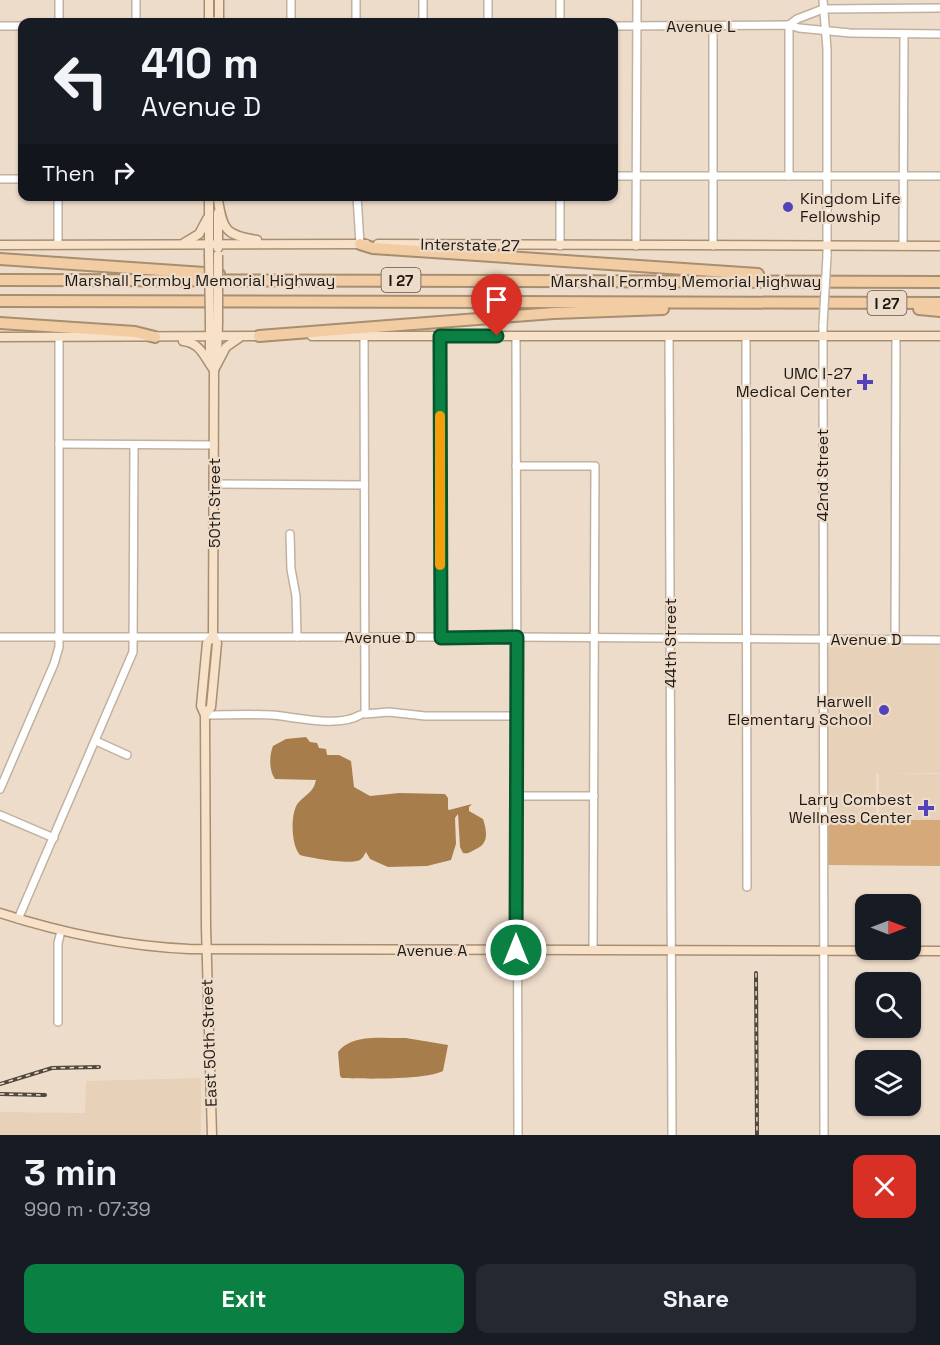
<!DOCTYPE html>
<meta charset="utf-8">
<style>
body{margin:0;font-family:"Space Grotesk",sans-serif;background:#242831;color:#f1f3f6;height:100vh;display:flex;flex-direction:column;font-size:22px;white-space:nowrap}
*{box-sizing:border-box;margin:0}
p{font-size:20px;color:#9ea1a6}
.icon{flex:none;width:33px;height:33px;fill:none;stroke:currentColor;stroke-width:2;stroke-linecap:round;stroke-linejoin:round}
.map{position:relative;height:1135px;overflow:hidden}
.drawer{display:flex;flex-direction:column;background:#171b24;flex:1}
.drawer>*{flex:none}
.top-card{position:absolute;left:18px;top:18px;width:600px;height:183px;border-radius:12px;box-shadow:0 2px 4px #0004;background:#171b24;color:#f1f3f6;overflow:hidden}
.needle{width:39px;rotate:90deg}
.buttons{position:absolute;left:855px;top:894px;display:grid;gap:12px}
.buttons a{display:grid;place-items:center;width:66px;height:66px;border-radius:12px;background:#171b24;box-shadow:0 2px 4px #0004;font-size:30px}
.pin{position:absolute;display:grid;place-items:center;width:51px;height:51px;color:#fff;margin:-62px -26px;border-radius:50% 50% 50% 0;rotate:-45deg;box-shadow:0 0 6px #0007}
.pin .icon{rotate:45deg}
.me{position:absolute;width:66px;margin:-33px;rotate:0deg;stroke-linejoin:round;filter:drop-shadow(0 0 4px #0008)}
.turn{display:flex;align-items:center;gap:21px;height:126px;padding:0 24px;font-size:27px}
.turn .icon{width:78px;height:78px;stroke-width:2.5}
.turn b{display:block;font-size:42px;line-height:51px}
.then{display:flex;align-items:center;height:57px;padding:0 24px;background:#0003;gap:12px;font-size:22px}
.round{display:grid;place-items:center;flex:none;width:63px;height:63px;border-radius:12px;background:#242831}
.overview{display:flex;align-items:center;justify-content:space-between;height:102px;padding:0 24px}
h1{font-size:36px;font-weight:600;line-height:45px}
.action{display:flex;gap:12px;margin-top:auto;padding:12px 24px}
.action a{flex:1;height:69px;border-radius:12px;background:#0b8043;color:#fff;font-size:24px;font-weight:600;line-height:69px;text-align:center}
.action a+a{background:#242831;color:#f1f3f6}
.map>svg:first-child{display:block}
.built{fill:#e8d1b9}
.green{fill:#d5a979}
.water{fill:#a87d4c}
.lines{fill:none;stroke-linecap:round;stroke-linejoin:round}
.minor-casing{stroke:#c1b19f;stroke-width:10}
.major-casing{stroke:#a88e71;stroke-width:11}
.highway-casing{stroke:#a88e71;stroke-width:14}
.minor{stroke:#fff;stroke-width:7}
.major{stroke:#f7e1c8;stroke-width:8}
.highway{stroke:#f2cda4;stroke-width:10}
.rail-casing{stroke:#50473e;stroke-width:4}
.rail{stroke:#eedcca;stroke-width:1.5;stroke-dasharray:4.5;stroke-linecap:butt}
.minor-bridge-casing{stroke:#c1b19f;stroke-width:10;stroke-linecap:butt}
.major-bridge-casing{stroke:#a88e71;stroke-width:11;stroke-linecap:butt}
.minor-bridge{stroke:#fff;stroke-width:7}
.major-bridge{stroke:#f7e1c8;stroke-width:8}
.route-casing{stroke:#07532c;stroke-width:15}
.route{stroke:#0b8043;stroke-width:10}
.slow{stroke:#f59e0b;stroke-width:10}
.poi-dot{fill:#5442ba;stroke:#eedcca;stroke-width:2}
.labels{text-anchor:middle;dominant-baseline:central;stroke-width:4.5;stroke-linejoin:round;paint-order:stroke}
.shield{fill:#eedcca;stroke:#5c5349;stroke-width:1.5}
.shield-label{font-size:15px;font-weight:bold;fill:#1e1812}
.street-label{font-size:16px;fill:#1e1812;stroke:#eedcca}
.poi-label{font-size:16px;fill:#1e1812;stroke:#eedcca;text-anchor:end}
</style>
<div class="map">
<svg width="940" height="1135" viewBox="0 0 940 1135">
<rect width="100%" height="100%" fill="#eedcca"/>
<!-- built -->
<g class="built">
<path d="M831,644H940V773L879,774H940V820H879V774H876V822H828V646Z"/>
<path d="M201,1078V1135H0V1112L85,1113L86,1081Z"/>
</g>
<!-- green -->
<path class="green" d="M879,820H940V866L828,865V822H879Z"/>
<!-- water -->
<g class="water">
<path d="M306,737L310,742L317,743L319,748L326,749L327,755H339L351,761L354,787L370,796L399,793L445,794L448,798V809L449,810L472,804L469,807V811L483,819C487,831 489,844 476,849C470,852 469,854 463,853L460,847L458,814L455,818L456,844L451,860L427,866L388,867L370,859L366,852C364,855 363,858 360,860C351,865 310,858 300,855C291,846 290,813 298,803C305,795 314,792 316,780L275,779C269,771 269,756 273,746L286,739Z"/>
<path d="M406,1038L448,1045L443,1071C426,1080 364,1079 342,1078L340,1076L338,1052C353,1033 384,1039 406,1038Z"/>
</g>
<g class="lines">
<defs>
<g id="minor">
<path d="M136,0V22"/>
<path d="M291,0V22"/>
<path d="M356,0V22"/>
<path d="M423,0V22"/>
<path d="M488,0V22"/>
<path d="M560,0V22"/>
<path d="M823,0L827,49V256"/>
<path d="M59,22V0"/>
<path d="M789,25L797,19L823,9L940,8"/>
<path d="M0,26H22"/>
<path d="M614,26L789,25L799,28L850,33L940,34"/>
<path d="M614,176H940"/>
<path d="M789,176V25"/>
<path d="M0,179H22"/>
<path d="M58,196V245"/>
<path d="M357,196L360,244"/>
<path d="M560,246V196"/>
<path d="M636,246L637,0"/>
<path d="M713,246V26"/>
<path d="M903,246L904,35"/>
<path d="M823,325L824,1135"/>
<path d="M364,336L365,714L389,712L425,716H517"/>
<path d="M440,336L441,638"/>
<path d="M516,336L518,1135"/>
<path d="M669,336L672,1135"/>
<path d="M746,336L747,887"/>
<path d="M59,444L214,445"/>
<path d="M516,466H595L593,950"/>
<path d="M214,484L364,485"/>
<path d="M290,534L291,569L296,596L297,637"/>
<path d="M0,637H517L940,640"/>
<path d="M895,640L896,336"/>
<path d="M205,715C227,715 250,714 272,715C296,717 338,728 360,715"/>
<path d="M96,741L127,755"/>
<path d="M0,789L54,664L59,647V337"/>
<path d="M517,796H594"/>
<path d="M0,815L54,838"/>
<path d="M18,919L133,652L134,445"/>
<path d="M58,1022V943L61,931"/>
</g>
<g id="major">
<path d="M209,0V18L212,22"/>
<path d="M216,22L219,18V0"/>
<path d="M218,200C223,231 226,235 257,240"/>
<path d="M218,213V248"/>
<path d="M184,243L199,234L207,219"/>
<path d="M378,244L940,246"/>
<path d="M0,245L366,244"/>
<path d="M209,255V196"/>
<path d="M210,323V362"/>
<path d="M312,336H940"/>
<path d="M0,337L264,336"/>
<path d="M183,341C201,343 204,357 214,370L213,636L217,643L211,707L205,715"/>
<path d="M217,361L218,323"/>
<path d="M214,370L226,347L239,338"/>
<path d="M0,913C62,933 124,946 189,949L940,951"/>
<path d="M212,1135L206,927L205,715L201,706L207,643L213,636"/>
</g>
<g id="highway">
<path d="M360,244L373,248L758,274"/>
<path d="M0,259L219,274"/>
<path d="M0,280L940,282"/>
<path d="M0,301L940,303"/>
<path d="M919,309L940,311"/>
<path d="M0,323L135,332L155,337"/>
<path d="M259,336L554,313L663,309"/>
</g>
</defs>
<!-- minor casing -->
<use href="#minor" class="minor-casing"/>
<!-- major casing -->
<use href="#major" class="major-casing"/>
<!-- highway casing -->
<use href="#highway" class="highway-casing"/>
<!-- minor -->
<use href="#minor" class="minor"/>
<!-- major -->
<use href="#major" class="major"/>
<!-- highway -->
<use href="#highway" class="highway"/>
<defs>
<g id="rail">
<path d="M756,973L757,1135"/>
<path d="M0,1084L52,1068L99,1067"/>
<path d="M0,1094L45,1095"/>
</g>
</defs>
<!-- rail casing -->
<use href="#rail" class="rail-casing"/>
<!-- rail -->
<use href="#rail" class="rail"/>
<defs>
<path id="minor-bridge" d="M823,325L827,256"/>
<g id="major-bridge">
<path d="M209,255L210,323"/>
<path d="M218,255V323"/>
</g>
</defs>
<!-- minor-bridge casing -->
<use href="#minor-bridge" class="minor-bridge-casing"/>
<!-- major-bridge casing -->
<use href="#major-bridge" class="major-bridge-casing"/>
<!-- minor-bridge -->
<use href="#minor-bridge" class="minor-bridge"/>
<!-- major-bridge -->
<use href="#major-bridge" class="major-bridge"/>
</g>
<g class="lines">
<defs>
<path id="route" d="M497,336H440L441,638L517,637L516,950"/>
</defs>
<!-- route casing -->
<use href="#route" class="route-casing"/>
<!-- route -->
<use href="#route" class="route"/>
<!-- slow -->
<path class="slow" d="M440,416V565"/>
</g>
<!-- markers -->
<g class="poi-dot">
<circle cx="788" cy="207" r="6"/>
<path d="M862 373h6v6h6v6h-6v6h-6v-6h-6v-6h6z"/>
<circle cx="884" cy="710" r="6"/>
<path d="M923 799h6v6h6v6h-6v6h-6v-6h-6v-6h6z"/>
</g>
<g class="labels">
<!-- shield labels -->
<g class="shield">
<rect x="381.5" y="268" width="39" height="24" rx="4.5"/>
<rect x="867.5" y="291" width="39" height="24" rx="4.5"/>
</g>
<g class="shield-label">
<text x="401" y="280">I 27</text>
<text x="887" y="303">I 27</text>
</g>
<!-- street labels -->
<g class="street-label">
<text x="701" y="26">Avenue L</text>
<text transform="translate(470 245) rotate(1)">Interstate 27</text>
<text x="200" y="280">Marshall Formby Memorial Highway</text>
<text x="686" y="281">Marshall Formby Memorial Highway</text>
<text transform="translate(822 475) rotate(-90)">42nd Street</text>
<text transform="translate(214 503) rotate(-90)">50th Street</text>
<text x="380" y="637">Avenue D</text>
<text x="866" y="639">Avenue D</text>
<text transform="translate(670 643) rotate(-90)">44th Street</text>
<text x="432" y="950">Avenue A</text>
<text transform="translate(209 1043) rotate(-92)">East 50th Street</text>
</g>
<!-- poi labels -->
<g class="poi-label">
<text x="800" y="198" text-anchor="start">Kingdom Life<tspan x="800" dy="18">Fellowship</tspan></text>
<text x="852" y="373">UMC I-27<tspan x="852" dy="18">Medical Center</tspan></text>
<text x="872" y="701">Harwell<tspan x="872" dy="18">Elementary School</tspan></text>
<text x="912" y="799">Larry Combest<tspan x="912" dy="18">Wellness Center</tspan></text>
</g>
</g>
</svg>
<div class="buttons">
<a><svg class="needle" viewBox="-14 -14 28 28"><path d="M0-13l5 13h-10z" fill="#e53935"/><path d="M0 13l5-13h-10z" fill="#9ea1a6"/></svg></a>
<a><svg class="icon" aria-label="search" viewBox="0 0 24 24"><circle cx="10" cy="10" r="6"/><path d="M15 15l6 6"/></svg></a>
<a><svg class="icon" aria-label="layers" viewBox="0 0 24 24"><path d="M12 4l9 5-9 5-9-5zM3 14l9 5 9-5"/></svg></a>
</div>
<div class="pin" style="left:497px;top:336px;background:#d93025"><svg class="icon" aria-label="arrive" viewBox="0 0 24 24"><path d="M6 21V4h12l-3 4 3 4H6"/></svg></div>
<svg class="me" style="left:516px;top:950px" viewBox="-20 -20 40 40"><circle r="17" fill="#0b8043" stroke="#fff" stroke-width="3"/><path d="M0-11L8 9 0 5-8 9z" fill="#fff"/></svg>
<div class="top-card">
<div class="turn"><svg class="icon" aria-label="left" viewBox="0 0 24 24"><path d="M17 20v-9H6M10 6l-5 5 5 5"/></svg><div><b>410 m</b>Avenue D</div></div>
<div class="then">Then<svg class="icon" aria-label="right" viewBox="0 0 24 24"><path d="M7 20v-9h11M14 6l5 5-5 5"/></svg></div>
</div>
</div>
<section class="drawer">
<div class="overview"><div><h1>3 min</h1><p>990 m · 07:39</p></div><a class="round" style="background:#d93025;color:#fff"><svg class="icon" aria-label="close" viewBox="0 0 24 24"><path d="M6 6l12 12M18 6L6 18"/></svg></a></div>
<div class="action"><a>Exit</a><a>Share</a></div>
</section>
